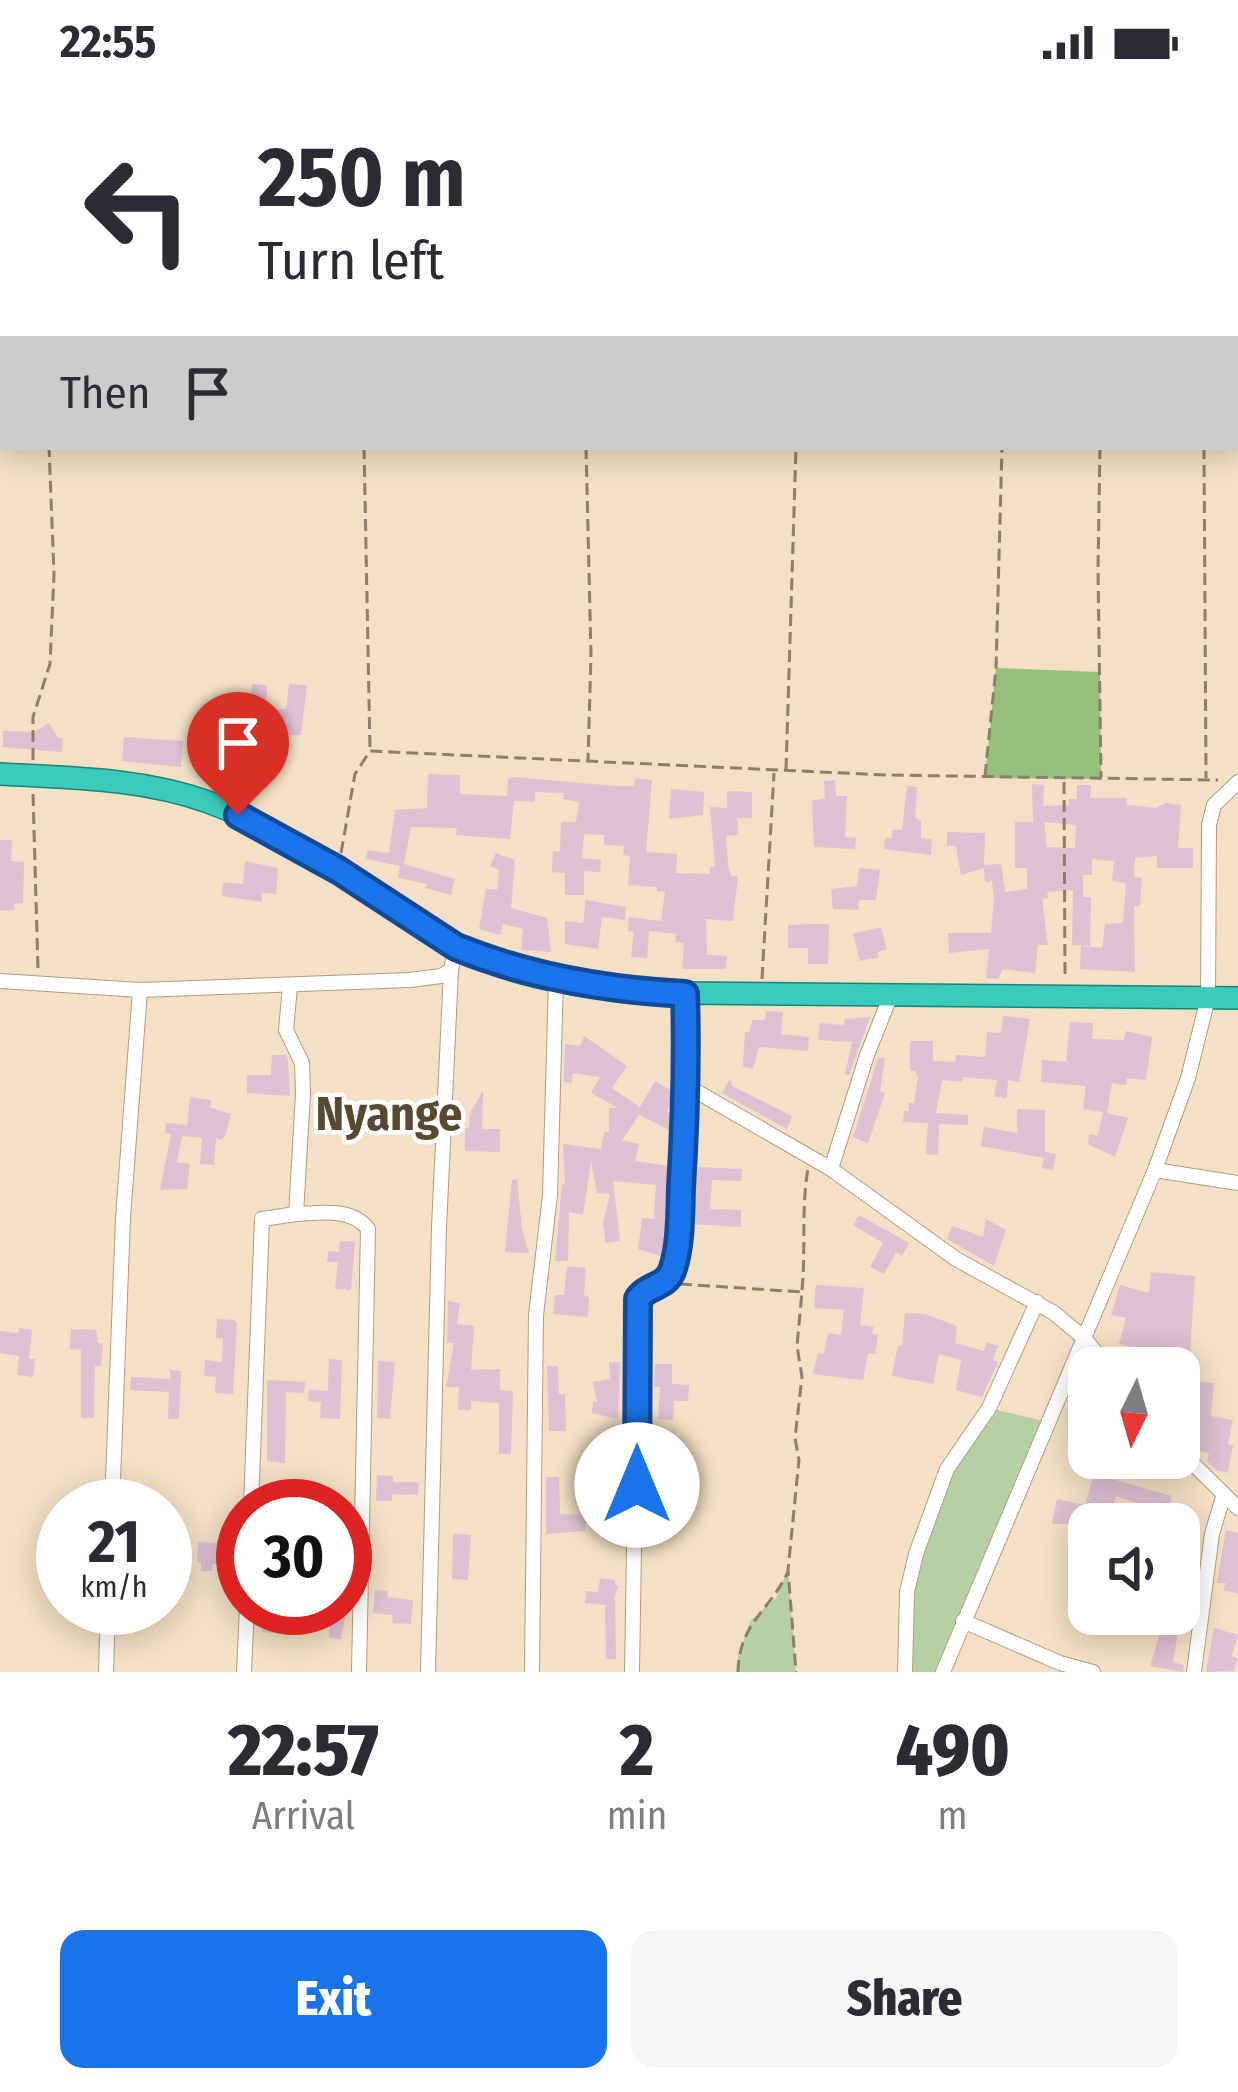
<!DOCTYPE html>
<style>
body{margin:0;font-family:"Fira Sans Condensed",sans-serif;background:#f7f7f7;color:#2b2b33;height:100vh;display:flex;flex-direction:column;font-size:45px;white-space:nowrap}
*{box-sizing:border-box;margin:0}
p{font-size:39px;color:#7c7c81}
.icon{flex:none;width:66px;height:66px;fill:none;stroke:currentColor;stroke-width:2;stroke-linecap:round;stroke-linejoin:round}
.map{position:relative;height:1588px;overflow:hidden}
.panel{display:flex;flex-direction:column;background:#fff;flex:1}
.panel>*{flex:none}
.top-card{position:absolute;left:0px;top:0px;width:1239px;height:366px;box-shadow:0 6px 30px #0003;background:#fff;color:#2b2b33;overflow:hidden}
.needle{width:78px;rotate:185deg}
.controls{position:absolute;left:1068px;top:1263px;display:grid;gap:24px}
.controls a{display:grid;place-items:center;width:132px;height:132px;border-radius:24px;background:#fff;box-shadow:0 6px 30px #0003;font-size:60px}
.speed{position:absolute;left:36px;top:1395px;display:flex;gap:24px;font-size:60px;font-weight:700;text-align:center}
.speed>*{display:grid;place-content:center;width:156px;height:156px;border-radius:50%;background:#fff;box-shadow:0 6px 30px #0003;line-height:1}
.speed small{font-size:30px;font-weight:400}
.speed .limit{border:18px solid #d22;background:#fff;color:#111}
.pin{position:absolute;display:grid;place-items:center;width:102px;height:102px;color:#fff;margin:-123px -51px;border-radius:50% 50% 50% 0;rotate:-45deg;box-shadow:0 0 12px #0007}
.pin .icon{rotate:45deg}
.me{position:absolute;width:132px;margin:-66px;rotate:0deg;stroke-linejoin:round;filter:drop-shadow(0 0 9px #0008)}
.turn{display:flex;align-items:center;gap:42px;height:252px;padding:0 60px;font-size:54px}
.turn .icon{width:156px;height:156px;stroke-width:2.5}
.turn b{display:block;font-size:84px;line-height:102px}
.then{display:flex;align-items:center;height:114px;padding:0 60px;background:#0003;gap:24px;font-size:45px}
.eta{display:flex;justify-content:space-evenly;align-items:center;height:204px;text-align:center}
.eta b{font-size:72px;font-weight:800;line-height:84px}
.button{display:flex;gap:24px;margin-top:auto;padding:24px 60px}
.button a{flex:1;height:138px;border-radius:24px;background:#1a73e8;color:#fff;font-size:48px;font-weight:800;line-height:138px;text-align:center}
.button a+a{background:#f7f7f7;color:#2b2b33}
.status{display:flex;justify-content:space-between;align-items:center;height:84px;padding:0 60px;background:#fff;direction:ltr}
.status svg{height:33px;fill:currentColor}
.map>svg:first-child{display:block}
.green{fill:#b6d0a4}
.forest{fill:#98c07d}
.building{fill:#dec1d2;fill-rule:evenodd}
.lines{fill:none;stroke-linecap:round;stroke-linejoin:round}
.minor-casing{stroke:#af9e85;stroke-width:16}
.trunk-casing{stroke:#168777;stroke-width:24}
.path{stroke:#8c7f6e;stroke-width:3;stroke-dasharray:12 6;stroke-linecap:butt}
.minor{stroke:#fff;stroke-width:14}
.trunk{stroke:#3ccaba;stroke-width:21}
.route-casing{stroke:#114b97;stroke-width:30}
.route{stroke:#1a73e8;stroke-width:21}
.labels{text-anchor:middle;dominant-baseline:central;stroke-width:9;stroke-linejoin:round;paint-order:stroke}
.district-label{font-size:48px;font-weight:bold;fill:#574832;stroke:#fff}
</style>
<div class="status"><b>22:55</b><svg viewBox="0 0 49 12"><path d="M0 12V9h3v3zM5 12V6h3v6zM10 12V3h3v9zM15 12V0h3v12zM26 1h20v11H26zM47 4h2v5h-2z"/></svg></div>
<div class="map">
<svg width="1238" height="1588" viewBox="0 0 1238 1588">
<rect width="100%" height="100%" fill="#f3e0c6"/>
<!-- green -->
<g class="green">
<path d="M989,1324L1048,1338L943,1588H905L907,1508L947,1385Z"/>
<path d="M788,1486L796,1588H738V1571L751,1536L776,1514Z"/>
</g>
<!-- forest -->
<path class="forest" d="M996,584L1100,588L1101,695L985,694Z"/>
<!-- building -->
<g class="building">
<path d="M252,600L267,601L266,625H286L289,600L307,601L301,651L253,652L249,688L229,689V678H233L232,628H237V619H250Z"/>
<path d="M49,639L58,654H63L62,668L3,663V647L35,648Z"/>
<path d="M124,653L183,657L181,683L122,677Z"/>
<path d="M428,690L460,691V710L507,712L508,695L513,693L615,702H634L635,694L652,696L646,768L677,770L676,789L710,790V783L715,782L710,723L727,724V707L752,708V734H737L738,751L726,752L728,781L731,792H738L733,837L706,835L707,871L727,872L726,885H682L684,859L675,858L676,850L649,847L647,874L631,873L634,848L628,847L629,833L661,837L665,808L657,807V803L628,801L630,772L623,771L624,762L604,761V751L584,750L582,774L601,776L600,788L584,787V811H565V789L552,788L553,767L560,768L561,738H576L579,718L563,715L564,709L535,708V718L514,717L510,755L456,751L457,744L411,743L404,780L455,795L451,811L425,804L427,800L398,794L400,782L366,775L367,766L389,769L395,726L427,724Z"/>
<path d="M835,696L836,712H847L845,753L856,754L855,765L814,763L812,717L825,714L824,697Z"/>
<path d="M1032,700L1044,701L1043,722L1069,721V715H1077V701H1091L1090,714H1127V721L1156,724L1166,719L1181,721L1178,764H1193V784H1157V772L1135,774L1134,793L1142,794L1140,822H1134L1135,888L1080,885L1081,862L1102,864L1105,840L1123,839L1126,799L1112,797L1114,777L1092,775V791H1083V813H1091L1090,862L1072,861L1073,806L1047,808L1048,814L1042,815L1048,861H1038L1035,889L1003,885L998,895L986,894L989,865L949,869L948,849H991L994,814L992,797L985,798L984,784L961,791L956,762H947V748L985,749L984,781L1001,780L1005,808L1027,805V784H1015V738H1033ZM1044,738L1076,741L1075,764L1047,763Z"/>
<path d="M907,702L917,703L915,734L921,737V754L932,755L931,771L884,765L885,754H892V746H902Z"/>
<path d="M671,705L704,708L703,731L669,735Z"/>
<path d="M0,756H12L11,777L24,778L23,819L14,820L15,826L0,827Z"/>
<path d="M496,769L515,776L511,824L547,834L551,868L521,866L523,845L503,840L500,851L479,845L486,805L497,806L499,786L490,782Z"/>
<path d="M245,777L278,784L276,810L262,809V818L222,812L223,798L243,800Z"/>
<path d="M859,784L880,786L876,816H859L858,826L833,825L831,805L857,802Z"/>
<path d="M586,816L626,823L625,836L602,833L598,865L565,860V837L583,839Z"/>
<path d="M809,840H829L828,880H808V864H788V841Z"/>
<path d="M881,843L887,865L877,868L879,873L860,877L853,850Z"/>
<path d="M766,927L783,928L781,950L809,953L808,967L759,963L753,985L743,982L745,948H749L753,936H765Z"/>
<path d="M1003,932L1030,935L1019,998L1008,996L1007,1014L994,1013L997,996L963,993L962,998L942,996L936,1029L968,1031V1041L939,1040L938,1071L926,1070L928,1039L903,1038L904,1027H909V1019H914L918,993L915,987H910V957H933V977L955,978L956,971L985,973L987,948L1001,949Z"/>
<path d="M870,933L849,991L845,990L852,958L818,956L820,939L844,941L845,935Z"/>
<path d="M1070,938L1093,939L1092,955L1124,956L1126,947L1152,953L1146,996L1127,994L1126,1001L1112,999L1107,1029L1103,1028L1128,1034L1115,1073L1088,1060L1089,1050L1098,1052L1103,1028L1083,1025L1086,1002L1041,998L1042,976L1066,978Z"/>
<path d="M584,952L627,982L612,1004L640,1023L655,997L674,1008L667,1028L673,1030V1048L639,1031L622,1056L639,1060L635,1077L669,1082L664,1173L638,1165L642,1134L654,1135L656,1101L613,1097L620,1157L606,1159L603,1139L610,1110L597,1109L591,1077L583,1131L569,1128L568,1177H555L562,1100L565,1101L563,1060L601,1065L604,1048H609V1024H618L591,1009L600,993L573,989L571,1000L564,997L565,960L580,962Z"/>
<path d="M272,971H286L288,976L290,1012L247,1009V991H271Z"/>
<path d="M878,974H885L880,1007L885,1009L868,1059L853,1053Z"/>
<path d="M730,995L732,1002L792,1032L787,1045L722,1009Z"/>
<path d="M483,1007L482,1045H500V1068L465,1067V1044H469L470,1029Z"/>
<path d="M190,1013L211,1016L210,1024L231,1030L226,1049L222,1056L216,1054L214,1081L200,1080L202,1054L182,1052L177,1078L190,1080L187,1105L160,1106L171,1050H165L166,1039L187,1041Z"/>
<path d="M1017,1025L1045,1026V1068L1056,1070L1053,1086L1042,1084L1044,1074L981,1062L984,1043L1017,1049Z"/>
<path d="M698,1083L742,1085L741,1097L712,1096L710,1125L741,1126V1143L691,1140Z"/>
<path d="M517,1095L522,1145L529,1169L505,1168L512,1096Z"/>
<path d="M859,1131L909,1159L902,1172L896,1168L884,1190L870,1183L883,1159L853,1141Z"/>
<path d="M986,1135L1006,1146L994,1182L947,1155L952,1142L983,1153Z"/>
<path d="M340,1157L355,1158L351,1206L335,1205L338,1178H327L328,1167L339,1168Z"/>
<path d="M567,1182L586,1184L584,1212L589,1213L588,1233L553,1230L555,1211H564Z"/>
<path d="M1151,1188L1195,1192L1189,1284H1136L1145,1266L1119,1260L1126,1234L1111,1231L1120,1201L1149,1209Z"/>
<path d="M816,1201L864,1204L860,1241L874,1243L872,1250L878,1251L875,1270L868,1269L863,1296L813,1290L818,1269L824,1270L828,1249L841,1251L844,1226L814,1224Z"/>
<path d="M448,1217L460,1219L457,1240L474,1242L471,1286L500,1285V1306L513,1307L511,1370H499V1319L471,1317V1326H458L459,1303H446L454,1259H447Z"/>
<path d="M905,1229L925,1230L957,1242L955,1259L984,1267L987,1258L998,1262L993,1276L998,1278L982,1313L956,1306L961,1276L939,1270L933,1300L892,1292L898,1261L902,1262Z"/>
<path d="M217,1235L234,1236L237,1240L233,1310L215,1309L216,1293L204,1292L205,1276L222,1278L223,1254H216Z"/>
<path d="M19,1244L32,1246L29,1275H35L33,1293L17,1291L19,1272L0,1269V1247L18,1249Z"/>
<path d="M71,1245L96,1246L98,1259L103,1260L101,1282H95L94,1334H81V1266L70,1265Z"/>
<path d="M329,1275L342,1276L340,1335L320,1334L321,1318L308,1317L309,1306L328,1307Z"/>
<path d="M378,1277L395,1278L390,1335L377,1334Z"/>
<path d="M609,1278H620L618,1335L592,1329L593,1317L597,1318L593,1298L610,1295Z"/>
<path d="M655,1280H672V1300L689,1301L688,1317H674L673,1336L658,1335L660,1303H654Z"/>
<path d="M547,1282H558L559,1310H565L566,1347H549Z"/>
<path d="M170,1286L181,1287L179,1335H168L169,1308L130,1306L131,1293L170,1295Z"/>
<path d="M267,1296L305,1298L304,1309L286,1308L285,1379L267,1377Z"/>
<path d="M1184,1297L1214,1299L1211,1332L1233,1336L1228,1360L1233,1361L1228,1389L1216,1386L1207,1377L1209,1369L1195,1366L1179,1355Z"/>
<path d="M607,1357H620L617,1454L605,1453Z"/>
<path d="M654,1374H665L664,1450L649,1449L656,1406Z"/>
<path d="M1094,1390L1172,1412L1170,1420L1184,1423L1182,1434L1116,1412L1108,1440H1052L1057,1415L1085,1421Z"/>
<path d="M377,1391L393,1392V1398H419L418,1411L392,1410V1417H376Z"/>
<path d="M546,1393H559L560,1430L585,1431V1447L546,1450Z"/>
<path d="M1226,1446L1238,1449V1510L1223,1506L1226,1499H1217Z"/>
<path d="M453,1450L471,1451L468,1496L452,1495Z"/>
<path d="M198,1458L230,1460V1481L213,1480L212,1487H201V1478H197Z"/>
<path d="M600,1494L615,1496V1501L619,1502L615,1512L616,1575H606L605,1521L585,1519L586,1507L598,1508Z"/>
<path d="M375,1506L388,1507L387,1513L413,1516L411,1540L392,1539L393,1531L373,1529Z"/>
<path d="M290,1524H347L341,1555L329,1554L330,1536L292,1532L294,1551L262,1548L264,1530L281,1531L290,1529Z"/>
<path d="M1166,1530H1181L1173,1578L1184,1581L1183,1588L1150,1582Z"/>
<path d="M1214,1544L1238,1551L1231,1573L1237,1574L1234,1587L1206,1588Z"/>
</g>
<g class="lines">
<defs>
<g id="minor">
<path d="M0,897L140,906L410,896L441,892L451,886L456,863"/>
<path d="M687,1002L831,1085L956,1175L1054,1229L1084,1254L1109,1284"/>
<path d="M831,1085L867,971L891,911"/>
<path d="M1155,1086L1238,1099"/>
<path d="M296,1130C320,1129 352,1123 368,1145L359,1588"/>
<path d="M1179,1366L1238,1424"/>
<path d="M112,1422L123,1134L140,906"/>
<path d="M251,1422L262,1135L296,1130L303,1010L302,979L286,946L290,902"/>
<path d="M963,1537L1060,1579L1093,1588"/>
<path d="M106,1588L108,1524"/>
<path d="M244,1588L247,1524"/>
<path d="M428,1588L439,1144L451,886"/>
<path d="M532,1588L536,1231L550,1111L556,894"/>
<path d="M632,1588L638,1215C647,1201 665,1204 672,1187C681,1162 680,1131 681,1104C685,1039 687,975 685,909"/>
<path d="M905,1588L907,1508L916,1470L947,1385L989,1324L1037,1218"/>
<path d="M943,1588L1155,1086L1188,994L1208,914L1209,741L1214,721L1238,698"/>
<path d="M1194,1588L1212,1450L1223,1413"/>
</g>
<path id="trunk" d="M0,690C70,694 141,694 208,718C298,750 371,815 453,861C520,899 610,907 685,909L1238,914"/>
</defs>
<!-- minor casing -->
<use href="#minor" class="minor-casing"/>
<!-- trunk casing -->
<use href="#trunk" class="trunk-casing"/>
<!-- path -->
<g class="path">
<path d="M378,0V3"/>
<path d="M1207,0V3"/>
<path d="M62,3V0"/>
<path d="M603,3V0"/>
<path d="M801,3V0"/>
<path d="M1107,3V0"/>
<path d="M0,51H3"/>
<path d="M1236,70H1238"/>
<path d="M0,251H3"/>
<path d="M1236,276H1238"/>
<path d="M364,363L370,666"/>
<path d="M586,363L591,571L588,676"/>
<path d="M1100,363L1098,485L1101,693"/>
<path d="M1204,363L1206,694"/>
<path d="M33,676V633L50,580L54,490L49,363"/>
<path d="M786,686L796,363"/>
<path d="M985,692L996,584L1002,363"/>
<path d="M1064,698L1065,892"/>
<path d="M33,710L38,886"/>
<path d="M341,769L355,690L370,667L886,691L1218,696"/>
<path d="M762,895L774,689"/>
<path d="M680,1200L802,1208L797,1262L802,1293L795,1354L799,1376L788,1486L796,1588"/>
<path d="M802,1206C806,1165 801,1126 808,1084"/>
<path d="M738,1588C739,1539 769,1528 788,1488"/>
</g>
<!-- minor -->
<use href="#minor" class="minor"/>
<!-- trunk -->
<use href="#trunk" class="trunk"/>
</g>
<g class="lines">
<defs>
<path id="route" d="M238,731L338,786L456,863C530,893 606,906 685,910C687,975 685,1039 681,1104C680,1131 681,1162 672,1187C665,1204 647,1201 638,1215L637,1401"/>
</defs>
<!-- route casing -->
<use href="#route" class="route-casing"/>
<!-- route -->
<use href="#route" class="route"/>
</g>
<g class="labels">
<!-- district labels -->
<g class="district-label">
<text x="389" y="1030">Nyange</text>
</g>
</g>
</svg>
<div class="controls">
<a><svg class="needle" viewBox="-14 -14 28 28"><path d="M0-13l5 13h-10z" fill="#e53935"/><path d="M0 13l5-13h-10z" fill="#7c7c81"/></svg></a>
<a><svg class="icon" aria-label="sound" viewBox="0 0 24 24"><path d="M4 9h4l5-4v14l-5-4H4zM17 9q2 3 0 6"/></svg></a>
</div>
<div class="speed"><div>21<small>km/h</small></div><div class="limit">30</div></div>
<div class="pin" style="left:238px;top:731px;background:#d93025"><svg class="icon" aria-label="arrive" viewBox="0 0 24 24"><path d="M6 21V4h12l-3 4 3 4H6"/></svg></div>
<svg class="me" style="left:637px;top:1401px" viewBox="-20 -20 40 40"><circle r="19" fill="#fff"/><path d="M0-13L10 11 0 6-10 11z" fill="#1a73e8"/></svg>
<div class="top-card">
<div class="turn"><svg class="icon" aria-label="left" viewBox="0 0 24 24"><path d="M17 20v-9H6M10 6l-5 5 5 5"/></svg><div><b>250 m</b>Turn left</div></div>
<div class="then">Then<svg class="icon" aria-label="arrive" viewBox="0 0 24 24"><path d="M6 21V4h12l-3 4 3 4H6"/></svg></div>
</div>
</div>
<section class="panel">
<div class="eta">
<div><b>22:57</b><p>Arrival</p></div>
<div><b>2</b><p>min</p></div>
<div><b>490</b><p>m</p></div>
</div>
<div class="button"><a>Exit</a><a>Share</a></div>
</section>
